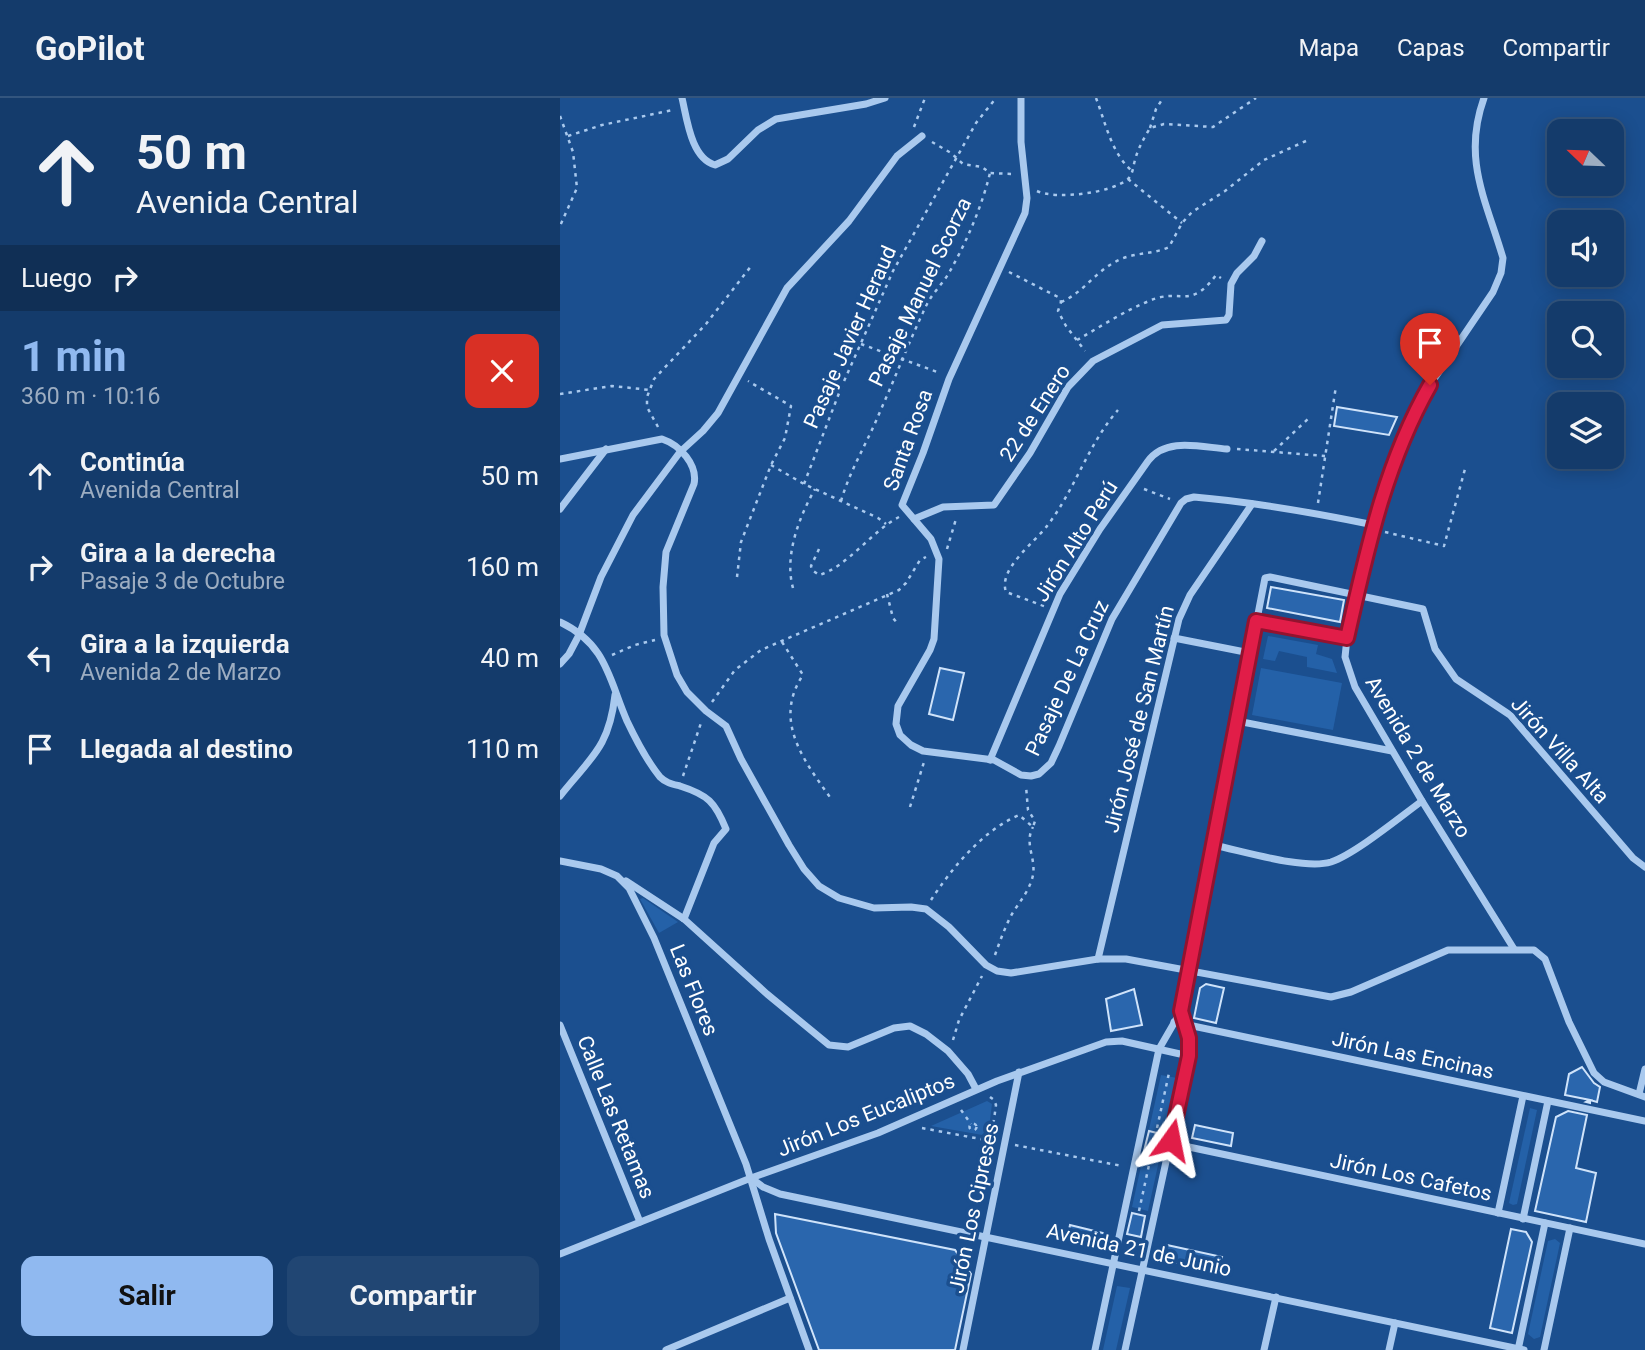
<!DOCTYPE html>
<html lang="es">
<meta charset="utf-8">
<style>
body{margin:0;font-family:Roboto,sans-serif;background:#214673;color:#f1f3f6;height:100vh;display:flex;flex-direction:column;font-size:26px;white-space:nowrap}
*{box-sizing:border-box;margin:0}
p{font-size:23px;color:#9dadc1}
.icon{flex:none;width:38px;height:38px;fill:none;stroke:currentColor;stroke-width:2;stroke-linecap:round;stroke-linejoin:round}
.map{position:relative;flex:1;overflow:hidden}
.drawer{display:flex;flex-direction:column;background:#143b6b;width:560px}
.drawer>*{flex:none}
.top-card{background:#143b6b;color:#f1f3f6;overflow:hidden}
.needle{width:46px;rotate:293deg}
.tools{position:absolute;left:987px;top:21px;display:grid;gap:14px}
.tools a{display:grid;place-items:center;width:77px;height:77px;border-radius:14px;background:#143b6b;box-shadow:0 4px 18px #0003,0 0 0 2px #33557e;font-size:35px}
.pin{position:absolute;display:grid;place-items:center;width:60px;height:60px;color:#fff;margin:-72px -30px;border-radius:50% 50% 50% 0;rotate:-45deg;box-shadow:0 0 7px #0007}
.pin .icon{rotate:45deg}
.me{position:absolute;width:77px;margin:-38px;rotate:12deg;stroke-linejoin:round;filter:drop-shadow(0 0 5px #0008)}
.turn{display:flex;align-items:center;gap:24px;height:147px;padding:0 21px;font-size:32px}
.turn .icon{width:91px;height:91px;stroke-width:2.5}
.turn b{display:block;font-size:49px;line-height:60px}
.then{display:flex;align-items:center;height:66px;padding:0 21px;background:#0003;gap:14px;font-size:26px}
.round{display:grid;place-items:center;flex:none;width:74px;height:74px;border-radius:14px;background:#214673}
.overview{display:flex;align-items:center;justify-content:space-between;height:119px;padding:0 21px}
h1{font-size:42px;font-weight:700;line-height:52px;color:#90b9f0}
.primary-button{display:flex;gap:14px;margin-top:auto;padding:14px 21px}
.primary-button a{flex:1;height:80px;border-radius:14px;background:#90b9f0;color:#111;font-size:28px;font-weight:700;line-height:80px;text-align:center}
.primary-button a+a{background:#214673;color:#f1f3f6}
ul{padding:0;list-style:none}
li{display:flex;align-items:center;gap:21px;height:91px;padding:0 21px}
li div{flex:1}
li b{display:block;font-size:26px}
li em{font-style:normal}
header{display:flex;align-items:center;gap:42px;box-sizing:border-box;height:98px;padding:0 35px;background:#143b6b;border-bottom:2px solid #33557e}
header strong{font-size:33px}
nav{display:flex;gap:38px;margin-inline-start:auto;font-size:24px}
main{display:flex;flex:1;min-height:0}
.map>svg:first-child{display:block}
.green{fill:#2461a8}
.building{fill:#2a66ad;stroke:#cfe3fa;stroke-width:2}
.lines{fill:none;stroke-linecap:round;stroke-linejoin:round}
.path{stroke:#a9c9ee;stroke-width:2.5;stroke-dasharray:3.5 5;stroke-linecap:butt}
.street{stroke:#a9c9ee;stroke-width:7}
.route-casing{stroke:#92132f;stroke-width:18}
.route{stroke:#e11d48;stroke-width:12}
.labels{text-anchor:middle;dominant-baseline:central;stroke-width:7;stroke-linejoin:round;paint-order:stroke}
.street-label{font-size:21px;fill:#fff;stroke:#1b4f8f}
</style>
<header>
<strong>GoPilot</strong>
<nav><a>Mapa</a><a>Capas</a><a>Compartir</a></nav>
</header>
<main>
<section class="drawer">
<div class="top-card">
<div class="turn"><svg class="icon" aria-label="ahead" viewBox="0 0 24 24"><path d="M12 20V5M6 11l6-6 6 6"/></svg><div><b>50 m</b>Avenida Central</div></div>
<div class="then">Luego<svg class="icon" aria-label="right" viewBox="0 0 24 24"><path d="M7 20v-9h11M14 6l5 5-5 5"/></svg></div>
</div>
<div class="overview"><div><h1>1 min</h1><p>360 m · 10:16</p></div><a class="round" style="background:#d93025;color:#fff"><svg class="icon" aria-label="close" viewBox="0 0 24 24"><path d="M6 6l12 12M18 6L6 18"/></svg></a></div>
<ul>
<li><svg class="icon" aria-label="ahead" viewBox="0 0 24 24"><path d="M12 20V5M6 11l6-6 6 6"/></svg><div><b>Continúa</b><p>Avenida Central</p></div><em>50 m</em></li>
<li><svg class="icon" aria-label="right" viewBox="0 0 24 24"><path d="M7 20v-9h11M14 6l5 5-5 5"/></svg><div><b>Gira a la derecha</b><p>Pasaje 3 de Octubre</p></div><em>160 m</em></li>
<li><svg class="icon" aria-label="left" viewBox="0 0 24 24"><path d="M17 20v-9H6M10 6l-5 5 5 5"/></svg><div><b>Gira a la izquierda</b><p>Avenida 2 de Marzo</p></div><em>40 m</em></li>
<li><svg class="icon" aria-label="arrive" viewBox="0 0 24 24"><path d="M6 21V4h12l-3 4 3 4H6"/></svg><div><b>Llegada al destino</b></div><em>110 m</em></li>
</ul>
<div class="primary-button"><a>Salir</a><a>Compartir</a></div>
</section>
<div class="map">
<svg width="1085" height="1252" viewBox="0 0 1085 1252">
<rect width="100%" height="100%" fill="#1b4f8f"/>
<!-- green -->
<g class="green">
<path d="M708,538L758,547L756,556L772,561L777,575L747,569V559L719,553L715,563L703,561Z"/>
<path d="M701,570L782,585L773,632L692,617Z"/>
<path d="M83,800L118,824L99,835L80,801Z"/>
<path d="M601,977L617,980L588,1113L572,1109Z"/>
<path d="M427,1003L432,1006L428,1038L371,1028Z"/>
<path d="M970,1010L977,1012L957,1106L953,1107L949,1105Z"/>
<path d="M995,1141L1000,1145L980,1239L974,1241L968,1236L988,1143Z"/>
<path d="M557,1188L570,1190L556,1252H543Z"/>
</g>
<!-- building -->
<g class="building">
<path d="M777,309L837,319L829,337L774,328Z"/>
<path d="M711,489L784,502L780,524L707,510Z"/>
<path d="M380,570L404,575L393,622L369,616Z"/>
<path d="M646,886L664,890L656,925L634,920L640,890Z"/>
<path d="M574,891L582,927L551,933L546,901Z"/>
<path d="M1022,969L1034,985L1040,989L1037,1004L1030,1002V1005L1026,1004L1030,1002L1005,997L1009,976Z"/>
<path d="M1008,1013L1027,1017L1016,1070L1036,1075L1026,1124L975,1113L996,1019Z"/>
<path d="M635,1027L673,1035L671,1048L632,1040Z"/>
<path d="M589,1033L605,1037L600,1056L584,1053Z"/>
<path d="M572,1115L585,1118L581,1139L567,1136Z"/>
<path d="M215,1116L395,1152L411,1176L395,1252H259L216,1135Z"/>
<path d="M510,1127L547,1136L544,1150L507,1141Z"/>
<path d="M951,1131L966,1134L972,1144L952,1235L930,1230Z"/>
<path d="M607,1147L662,1159L659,1174L604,1162Z"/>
</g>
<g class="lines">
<!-- path -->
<g class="path">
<path d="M536,0C546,26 551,55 573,74"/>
<path d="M0,18L13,54L17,90L0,128"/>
<path d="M354,29L365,0"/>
<path d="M590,30L596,11L603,0"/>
<path d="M8,38L42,27L113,12"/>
<path d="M372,44L391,55L403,66L422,69L430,75L453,76"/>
<path d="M568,81L622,125"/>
<path d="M477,93C496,102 552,95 568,81C572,77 573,71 574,66C577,52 583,42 590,30L604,26L653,29L696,0"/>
<path d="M449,174L500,200L501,204L498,213L506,228L525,253"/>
<path d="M501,204C523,195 534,175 555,164C572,154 592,157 609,149L622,125L632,114L665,93L704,62L746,43"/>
<path d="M517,242C540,229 564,213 589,203C620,189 630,213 656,177L661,180"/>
<path d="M301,246L380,275"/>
<path d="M0,296L52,288L90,292"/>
<path d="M98,329L87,309V299L94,281L146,226L192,167"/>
<path d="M677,351L765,358"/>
<path d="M714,353L749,320"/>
<path d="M211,367L244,386L318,420L326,426"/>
<path d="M244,386L281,290L333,173L416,25L436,0"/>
<path d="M584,391L610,401"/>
<path d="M281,403C290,372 307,345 319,316C335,280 349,244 366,208C372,195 383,186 390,173C407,143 422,108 430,75"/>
<path d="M758,405L776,288"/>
<path d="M825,434L884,448L905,371"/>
<path d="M259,451L251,468L252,472L259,477C286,470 313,432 339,419"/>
<path d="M387,451L396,421"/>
<path d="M177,479L181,444L211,367L225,340L231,308L188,283"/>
<path d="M233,490C224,458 239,419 255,391"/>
<path d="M327,496L333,520L338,526"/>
<path d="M484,508L446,494C438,471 474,445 487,428C515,392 528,346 558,312"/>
<path d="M222,544L243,577C212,623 245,664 272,702"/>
<path d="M52,557L75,547L95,542"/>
<path d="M152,604L175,572L201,552L339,492L346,485L360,462L366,459"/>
<path d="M123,678L141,625"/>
<path d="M350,709L364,664"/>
<path d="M371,802C392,770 422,733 459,717L473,729L475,723L468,712L466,688"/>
<path d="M435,857C440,843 445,829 452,816C460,803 470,792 473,777C476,760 464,745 473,729"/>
<path d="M393,942L399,922L422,878"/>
<path d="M430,999L434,1002L436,1007L431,1043"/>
<path d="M401,1012L411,1026"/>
<circle cx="413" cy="1029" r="3.5"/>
<path d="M362,1030L431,1043"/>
<path d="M455,1047L562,1068"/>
<path d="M579,1113L609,975"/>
<path d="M572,1146L573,1143"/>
</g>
<!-- street -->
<g class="street">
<path d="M122,0C127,21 131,60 155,67L168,61L198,32L216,21L306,6L325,0"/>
<path d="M461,0V44L467,100L465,115L389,281L363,355L342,407L371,441L379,461L374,541L370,552L338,608L336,626L340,637L351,647L363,653L434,662L461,677L471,678L479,676L491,665L499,648L552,521L621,405L626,401L634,399C695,404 755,415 814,427"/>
<path d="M924,0C902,61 926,102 943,160L941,175L933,194L870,287L841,342L826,384L813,431L787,540L785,559L795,589L862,703L954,851"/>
<path d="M0,361L102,341C120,347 138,367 134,386L106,454L103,489L104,537L117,577L127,594L146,613L166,628L181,661L229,747L244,771L259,788L279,800L314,810L351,809L366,811L389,829L426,867L437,873L451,875L538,861H566L771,899L791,894L888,852H974L985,861L1009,924L1034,975L1044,984L1085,999"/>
<path d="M0,411L46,351"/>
<path d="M354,421L383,409L434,407L470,355L508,289L533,263L602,227L666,222L669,217L671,186L677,175L694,158L702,143"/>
<path d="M696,523L787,540"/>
<path d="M0,524C47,546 49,582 67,623C76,642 87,663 100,679C106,685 112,686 120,688C148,697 155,704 166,731L154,745L124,821"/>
<path d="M614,540L690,555"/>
<path d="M0,566L9,556L19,537L41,479L73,417L120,354L143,333L158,315L227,190L289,123L337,58L362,38"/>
<path d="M677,623L832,653"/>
<path d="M430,662L500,496L540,431L588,363C606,339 640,349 667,351"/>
<path d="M0,698C31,659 49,650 55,597"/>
<path d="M653,747C683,753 744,772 771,764C795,756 840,719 862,703"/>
<path d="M0,763L41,771L57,778L69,790L94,840L186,1066L209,1141L249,1252"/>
<path d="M66,783L124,821L207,896L269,947L288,949L334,930L350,928L366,936L388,953L408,976L416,991"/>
<path d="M538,861L619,521L630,497L692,406"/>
<path d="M614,924L1085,1023"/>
<path d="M0,927L80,1124"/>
<path d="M1079,996L1085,971"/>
<path d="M610,1045L1085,1146"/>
<path d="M191,1080L203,1089L220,1096L964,1252"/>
<path d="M938,1115L963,998"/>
<path d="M963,1121L988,1003"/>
<path d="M0,1156L191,1080L318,1035L437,983L546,944L562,943L629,958"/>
<path d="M106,1252L230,1200"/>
<path d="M403,1252L459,974"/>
<path d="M535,1252L599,951L621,913L705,480L710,479L863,511L875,551L896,581L950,617L1073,760L1085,769"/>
<path d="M565,1252L629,958V940L621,913"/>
<path d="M704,1252L716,1199"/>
<path d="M829,1252L835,1225"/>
<path d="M958,1252L985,1125"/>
<path d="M984,1252L1010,1130"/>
</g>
</g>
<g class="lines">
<defs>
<path id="route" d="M611,1042L629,958V940L621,913L696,523L787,540C807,452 825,366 870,287"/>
</defs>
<!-- route casing -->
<use href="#route" class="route-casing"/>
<!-- route -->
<use href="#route" class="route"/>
</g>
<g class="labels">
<!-- street labels -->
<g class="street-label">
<text transform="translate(360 194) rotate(-64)">Pasaje Manuel Scorza</text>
<text transform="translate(290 239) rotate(-66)">Pasaje Javier Heraud</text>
<text transform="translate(475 315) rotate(-57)">22 de Enero</text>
<text transform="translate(348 342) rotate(-70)">Santa Rosa</text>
<text transform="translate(516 443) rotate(-58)">Jirón Alto Perú</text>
<text transform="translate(507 580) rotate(-65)">Pasaje De La Cruz</text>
<text transform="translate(579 621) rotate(-76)">Jirón José de San Martín</text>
<text transform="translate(1000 652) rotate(48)">Jirón Villa Alta</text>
<text transform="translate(858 659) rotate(59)">Avenida 2 de Marzo</text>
<text transform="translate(134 892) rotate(68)">Las Flores</text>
<text transform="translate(853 957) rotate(12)">Jirón Las Encinas</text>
<text transform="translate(306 1017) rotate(-22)">Jirón Los Eucaliptos</text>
<text transform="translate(56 1019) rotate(68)">Calle Las Retamas</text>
<text transform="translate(851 1079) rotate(12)">Jirón Los Cafetos</text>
<text transform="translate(414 1110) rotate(-78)">Jirón Los Cipreses</text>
<text transform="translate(579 1152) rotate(12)">Avenida 21 de Junio</text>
</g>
</g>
</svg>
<div class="tools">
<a><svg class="needle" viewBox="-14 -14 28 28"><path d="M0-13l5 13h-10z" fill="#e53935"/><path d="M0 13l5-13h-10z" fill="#9dadc1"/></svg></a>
<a><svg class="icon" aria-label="sound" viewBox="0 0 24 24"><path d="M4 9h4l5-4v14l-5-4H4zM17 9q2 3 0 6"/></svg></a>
<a><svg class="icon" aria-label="search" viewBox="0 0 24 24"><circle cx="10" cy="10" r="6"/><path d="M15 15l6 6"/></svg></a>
<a><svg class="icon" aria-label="layers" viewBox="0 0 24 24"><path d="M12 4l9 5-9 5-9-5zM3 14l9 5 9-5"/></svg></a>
</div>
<div class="pin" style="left:870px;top:287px;background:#d93025"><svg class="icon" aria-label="arrive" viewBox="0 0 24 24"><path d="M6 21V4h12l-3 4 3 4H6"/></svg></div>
<svg class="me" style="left:611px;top:1042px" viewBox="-20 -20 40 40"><path d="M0-17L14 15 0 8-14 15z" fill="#e11d48" stroke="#fff" stroke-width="4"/></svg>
</div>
</main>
